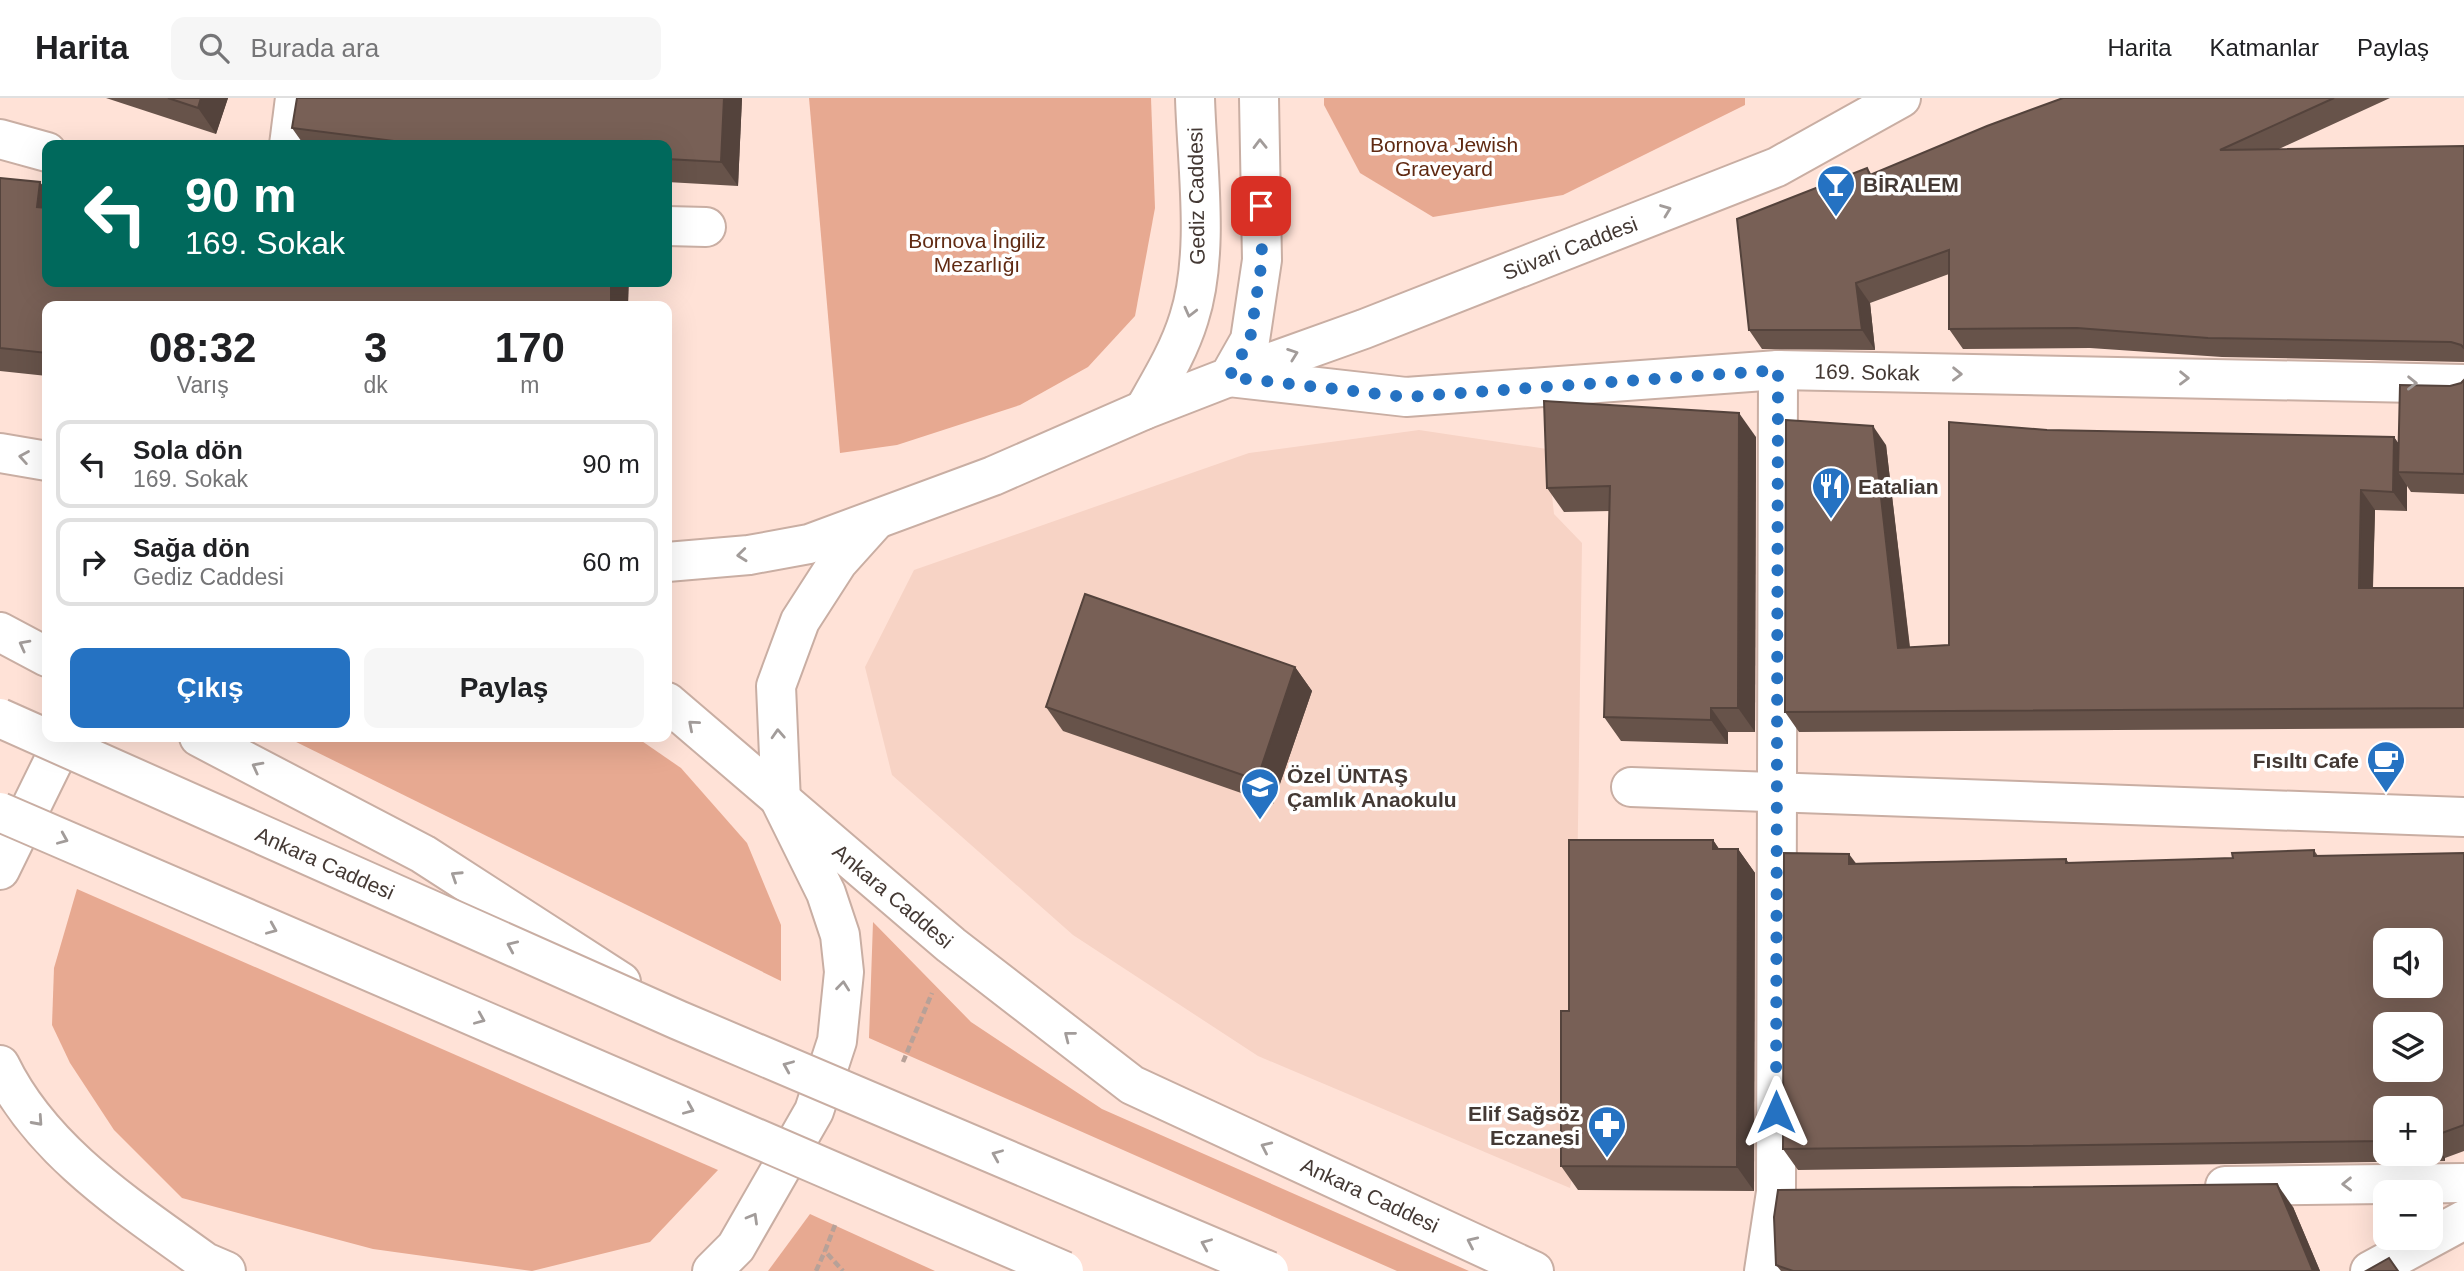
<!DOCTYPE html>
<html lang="tr">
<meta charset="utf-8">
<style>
body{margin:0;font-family:Helvetica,sans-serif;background:#f6f6f6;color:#202124;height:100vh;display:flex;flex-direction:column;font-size:26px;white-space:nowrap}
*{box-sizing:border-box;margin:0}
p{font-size:23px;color:#757577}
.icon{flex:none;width:38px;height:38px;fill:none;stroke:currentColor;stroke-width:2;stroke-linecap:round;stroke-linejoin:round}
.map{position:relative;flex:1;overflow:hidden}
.sheet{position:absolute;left:42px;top:203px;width:630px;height:441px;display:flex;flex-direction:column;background:#fff;border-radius:14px;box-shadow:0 7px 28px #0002}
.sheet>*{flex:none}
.top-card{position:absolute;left:42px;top:42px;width:630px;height:147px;border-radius:14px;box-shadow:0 7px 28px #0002;background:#00695c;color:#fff;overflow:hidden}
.fabs{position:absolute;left:2373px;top:830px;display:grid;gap:14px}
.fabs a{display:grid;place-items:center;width:70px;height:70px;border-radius:14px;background:#fff;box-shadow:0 7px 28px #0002;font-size:35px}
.pin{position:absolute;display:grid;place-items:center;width:60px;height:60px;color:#fff;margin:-30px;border-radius:14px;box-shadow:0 4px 10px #0006}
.me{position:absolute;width:77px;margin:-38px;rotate:0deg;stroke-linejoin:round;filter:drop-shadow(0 0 5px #0008)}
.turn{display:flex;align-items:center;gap:24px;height:147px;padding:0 28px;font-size:32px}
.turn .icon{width:91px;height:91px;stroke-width:2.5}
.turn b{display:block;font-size:49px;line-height:60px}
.eta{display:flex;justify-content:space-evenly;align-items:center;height:119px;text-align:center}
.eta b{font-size:42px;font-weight:600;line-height:49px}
.action{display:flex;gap:14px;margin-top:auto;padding:14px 28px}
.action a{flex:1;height:80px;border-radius:14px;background:#2572c2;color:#fff;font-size:28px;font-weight:600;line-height:80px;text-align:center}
.action a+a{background:#f6f6f6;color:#202124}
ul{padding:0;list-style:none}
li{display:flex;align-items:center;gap:21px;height:88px;margin:0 14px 10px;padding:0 14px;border:4px solid #e0e0e0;border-radius:14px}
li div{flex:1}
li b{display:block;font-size:26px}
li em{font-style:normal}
header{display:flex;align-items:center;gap:42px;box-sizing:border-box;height:98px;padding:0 35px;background:#fff;border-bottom:2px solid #e0e0e0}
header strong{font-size:33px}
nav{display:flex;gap:38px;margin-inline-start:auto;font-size:24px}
.search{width:490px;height:63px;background:#f6f6f6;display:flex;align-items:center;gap:18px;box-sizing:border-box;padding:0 24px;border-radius:14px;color:#757577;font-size:26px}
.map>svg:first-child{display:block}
.built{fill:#f7d3c5}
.green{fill:#e7a991}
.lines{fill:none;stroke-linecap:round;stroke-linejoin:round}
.minor-casing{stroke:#c9aea3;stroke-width:42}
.major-casing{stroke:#c9aea3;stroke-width:42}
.highway-casing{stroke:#c9aea3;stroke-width:42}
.path{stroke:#b7a198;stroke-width:4.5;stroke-dasharray:7 3.5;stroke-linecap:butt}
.minor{stroke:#fff;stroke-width:38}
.major{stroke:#fff;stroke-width:38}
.highway{stroke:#fff;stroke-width:38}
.highway-bridge-casing{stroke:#c9aea3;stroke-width:42;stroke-linecap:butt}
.highway-bridge{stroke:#fff;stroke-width:38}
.wall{fill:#67534a;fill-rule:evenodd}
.shaded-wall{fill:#54433c}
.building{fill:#786056;stroke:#54433c;stroke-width:2;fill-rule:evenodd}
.oneway{stroke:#a29c9a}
.route{stroke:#2572c2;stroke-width:12;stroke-dasharray:0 21.6}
.labels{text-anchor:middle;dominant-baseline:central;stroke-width:7;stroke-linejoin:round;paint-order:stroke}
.park-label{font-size:21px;fill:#602a12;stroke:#fff}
.poi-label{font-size:21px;font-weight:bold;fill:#443934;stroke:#fff;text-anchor:start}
.street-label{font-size:21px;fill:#443934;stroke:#fff}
</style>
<header>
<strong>Harita</strong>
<div class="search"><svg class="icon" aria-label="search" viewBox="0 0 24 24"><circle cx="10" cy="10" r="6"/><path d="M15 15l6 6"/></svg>Burada ara</div>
<nav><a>Harita</a><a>Katmanlar</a><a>Paylaş</a></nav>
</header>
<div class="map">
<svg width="2464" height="1173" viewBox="0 0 2464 1173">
<rect width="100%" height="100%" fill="#ffe2d7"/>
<!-- built -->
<path class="built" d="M1419,332L1547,351L1554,416L1582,445L1573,1074L1570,1090L1258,958L1073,837L892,677L865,569L914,472L1249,355Z"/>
<!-- green -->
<g class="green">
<path d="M809,0H1151L1155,110L1135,218L1088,269L1020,307L897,347L840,355Z"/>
<path d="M1324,0H1745V7L1563,97L1433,119L1360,75L1324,7Z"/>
<path d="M286,639H636L681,670L747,745L781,827V883Z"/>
<path d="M77,791L718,1072L650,1144L532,1173L373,1151L182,1100L114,1032L70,965L52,927L54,870Z"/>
<path d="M873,824L971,924L1102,1011L1469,1173H1397L869,940Z"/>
<path d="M810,1116L935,1173H768Z"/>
</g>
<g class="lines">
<defs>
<g id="minor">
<path d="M0,41L47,54"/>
<path d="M289,47L295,0"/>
<path d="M667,128L706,129"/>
<path d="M1238,276L1364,231L1777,69L1901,0"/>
<path d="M1229,279L1406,299L1778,272L2464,286"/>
<path d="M1631,689L2464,719"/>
<path d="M2225,1088L2464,1085"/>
<path d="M1764,1173L1776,1094L1778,272"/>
<path d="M2370,1173L2464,1122"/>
</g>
<g id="major">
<path d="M1144,312C1161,282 1179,253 1189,220C1210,154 1197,69 1195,0"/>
<path d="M0,355L47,363"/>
<path d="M667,464L749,457L809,446L993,378L1144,312L1229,279L1250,242L1262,162L1259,0"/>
<path d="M667,604L951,847L1132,987L1534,1173"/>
<path d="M0,772L52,666L69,639"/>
<path d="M0,967C42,1054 129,1109 205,1164L226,1173"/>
<path d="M712,1173L736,1149L814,1013L837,943L844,874L840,837L826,795L781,704L776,588L800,523L838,464L874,424"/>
</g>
<g id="highway">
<path d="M0,534L47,559"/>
<path d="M199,639L423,756L621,884"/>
</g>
</defs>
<!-- minor casing -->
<use href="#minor" class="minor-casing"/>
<!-- major casing -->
<use href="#major" class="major-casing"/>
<!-- highway casing -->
<use href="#highway" class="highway-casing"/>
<!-- path -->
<g class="path">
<path d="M903,964L932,895"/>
<path d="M835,1127L825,1153L843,1173"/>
<path d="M816,1173L825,1153"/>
</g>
<!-- minor -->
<use href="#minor" class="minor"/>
<!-- major -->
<use href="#major" class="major"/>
<!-- highway -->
<use href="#highway" class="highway"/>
<defs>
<g id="highway-bridge">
<path d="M0,620L678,922L1269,1173"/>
<path d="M0,714L1064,1173"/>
</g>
</defs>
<!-- highway-bridge casing -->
<use href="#highway-bridge" class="highway-bridge-casing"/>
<!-- highway-bridge -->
<use href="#highway-bridge" class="highway-bridge"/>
</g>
<!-- wall -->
<g class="wall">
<path d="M106,0H228L216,36Z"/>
<path d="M297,0H742L738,88L667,84V47H304L292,30Z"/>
<path d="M2063,0H2390L2279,51L2464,48V264L2222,259L2090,250L1963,251L1949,231V176L1870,205L1875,252L1762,251L1749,232L1867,70L1872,77Z"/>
<path d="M0,80L40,84L47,94V278L0,273Z"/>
<path d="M2464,282V396L2411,394L2407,388V413L2375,412L2373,490H2464V630L1799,634L1785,614L1886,347L1910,549L1949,547L2047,332L2394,339L2398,345L2450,288L2461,285Z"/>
<path d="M1756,339L1755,634H1728V646L1621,643L1604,619L1610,413L1564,414L1547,390Z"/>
<path d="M1295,569L1312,593L1273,706L1063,633L1046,609Z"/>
<path d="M1713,742L1719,751H1738L1755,775L1754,1093L1578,1092L1561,1068L1569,913Z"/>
<path d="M2314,752L2318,758L2464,755V1053L2445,1060V1063L1798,1072L1783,1051L1856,765L2066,761L2069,765L2233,760ZM2385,1010H2431V1055H2385Z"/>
<path d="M2293,1109L2320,1173H1781L1776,1167Z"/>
</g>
<!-- shaded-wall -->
<g class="shaded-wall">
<path d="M201,0H228L216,36L198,10Z"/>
<path d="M724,0H742L738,88L721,64Z"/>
<path d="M40,84L47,94V123L37,109Z"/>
<path d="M611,184H629L628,208H612L611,206Z"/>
<path d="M1856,185L1870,205L1875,252L1862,232Z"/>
<path d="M1739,315L1756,339L1755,634L1738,610Z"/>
<path d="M1873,328L1886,347L1912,570L1898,550Z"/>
<path d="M2394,339L2408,359L2398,374L2407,388V413L2393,394Z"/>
<path d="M2361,392L2375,412L2372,509L2359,490Z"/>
<path d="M1295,569L1312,593L1273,706L1257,682Z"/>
<path d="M1711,610L1728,634V646L1711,622Z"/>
<path d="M1713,742L1730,767L1713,751Z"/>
<path d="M1738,751L1755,775L1754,1093L1737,1069Z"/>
<path d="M1849,756L1864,776L1849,766Z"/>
<path d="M2431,1040L2445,1060V1063L2431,1043Z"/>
<path d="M2277,1086L2293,1109L2320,1173H2313Z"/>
</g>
<!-- building -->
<g class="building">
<path d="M168,0H201L198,10Z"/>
<path d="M297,0H724L721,64L667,61V47H425L292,30Z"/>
<path d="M2063,0H2334L2220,52L2464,48V250L2461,247L2451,244L2208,240L2077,230L1949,231V152L1856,185L1862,232H1749L1737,121L1867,70L1870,77L1987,28Z"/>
<path d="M0,80L40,84L37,109L47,110V184H611V206L618,207V208H47V255L0,250Z"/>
<path d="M2464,282V376L2398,374L2400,287L2450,288L2461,285Z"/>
<path d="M1544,303L1739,315L1738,610H1711V622L1604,619L1610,388L1547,390Z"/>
<path d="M1786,322L1873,328L1898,550L1949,547V324L2047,332L2394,339L2393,394L2361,392L2359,490H2464V610L1785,614Z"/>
<path d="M1085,496L1295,569L1257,682L1046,609Z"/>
<path d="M1569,742H1713V751H1738L1737,1069L1561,1068V913H1569Z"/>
<path d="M2314,752V758L2464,755V1027L2431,1039V1010H2385V1043L1783,1051L1784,755L1849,756V766L2066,761V765L2233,760L2232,755ZM2385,842H2431V887H2385ZM2385,926H2431V971H2385Z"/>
<path d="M2277,1086L2313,1173H1793L1776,1167L1774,1119L1778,1092Z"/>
<path d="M2389,1160L2398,1173H2366Z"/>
</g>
<!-- one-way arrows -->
<defs><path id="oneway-chevron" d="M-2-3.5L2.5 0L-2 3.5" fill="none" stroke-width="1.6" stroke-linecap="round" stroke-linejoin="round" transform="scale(1.75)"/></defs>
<g class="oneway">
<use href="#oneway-chevron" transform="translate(1260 46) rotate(-91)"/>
<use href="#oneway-chevron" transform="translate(1666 112) rotate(-21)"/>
<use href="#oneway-chevron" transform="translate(1190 214) rotate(104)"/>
<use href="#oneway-chevron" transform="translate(1293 256) rotate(-20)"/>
<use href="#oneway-chevron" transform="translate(1957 276) rotate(1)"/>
<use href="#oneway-chevron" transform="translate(2184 280) rotate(1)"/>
<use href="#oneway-chevron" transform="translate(2412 285) rotate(1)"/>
<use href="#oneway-chevron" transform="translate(24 359) rotate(-170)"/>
<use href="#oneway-chevron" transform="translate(742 457) rotate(174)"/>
<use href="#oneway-chevron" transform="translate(24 547) rotate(-152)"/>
<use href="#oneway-chevron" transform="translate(693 627) rotate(-139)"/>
<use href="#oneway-chevron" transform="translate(778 636) rotate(-93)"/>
<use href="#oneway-chevron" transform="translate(257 669) rotate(-152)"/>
<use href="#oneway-chevron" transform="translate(63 741) rotate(23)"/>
<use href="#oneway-chevron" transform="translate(456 778) rotate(-147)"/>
<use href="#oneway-chevron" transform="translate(272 831) rotate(23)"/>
<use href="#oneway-chevron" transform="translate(512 848) rotate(-156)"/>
<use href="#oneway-chevron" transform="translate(843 888) rotate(-84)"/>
<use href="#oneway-chevron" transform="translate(480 921) rotate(23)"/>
<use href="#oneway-chevron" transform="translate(1069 938) rotate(-142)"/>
<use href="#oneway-chevron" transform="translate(788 968) rotate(-157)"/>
<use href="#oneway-chevron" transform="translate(689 1011) rotate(23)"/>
<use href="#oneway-chevron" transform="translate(38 1023) rotate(48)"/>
<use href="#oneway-chevron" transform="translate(1266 1049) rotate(-155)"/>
<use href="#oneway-chevron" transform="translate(997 1057) rotate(-157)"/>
<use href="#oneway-chevron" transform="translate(2347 1086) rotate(179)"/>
<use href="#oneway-chevron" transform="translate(753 1120) rotate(-60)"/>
<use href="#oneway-chevron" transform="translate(1472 1144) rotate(-155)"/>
<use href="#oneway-chevron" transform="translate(1206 1146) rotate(-157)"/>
</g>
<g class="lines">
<!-- route -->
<path class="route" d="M1261,108L1262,162L1250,242L1229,279L1406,299L1778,272L1776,1014"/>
</g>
<!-- icons -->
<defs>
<symbol id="bar-pin" viewBox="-11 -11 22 30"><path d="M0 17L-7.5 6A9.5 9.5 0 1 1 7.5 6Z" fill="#2572c2" stroke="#fff"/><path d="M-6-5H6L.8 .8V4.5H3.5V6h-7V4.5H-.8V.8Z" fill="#fff"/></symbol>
<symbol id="restaurant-pin" viewBox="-11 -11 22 30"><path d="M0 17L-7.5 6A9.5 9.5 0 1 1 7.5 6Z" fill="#2572c2" stroke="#fff"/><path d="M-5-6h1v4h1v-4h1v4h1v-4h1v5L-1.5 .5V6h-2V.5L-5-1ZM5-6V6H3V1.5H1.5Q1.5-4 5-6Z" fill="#fff"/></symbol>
<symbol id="cafe-pin" viewBox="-11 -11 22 30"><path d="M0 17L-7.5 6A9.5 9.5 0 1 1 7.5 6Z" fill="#2572c2" stroke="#fff"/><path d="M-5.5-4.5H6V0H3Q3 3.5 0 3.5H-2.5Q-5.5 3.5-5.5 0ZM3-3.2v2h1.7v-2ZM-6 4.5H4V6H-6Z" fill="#fff"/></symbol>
<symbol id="school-pin" viewBox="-11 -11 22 30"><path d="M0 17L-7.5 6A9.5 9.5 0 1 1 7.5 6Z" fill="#2572c2" stroke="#fff"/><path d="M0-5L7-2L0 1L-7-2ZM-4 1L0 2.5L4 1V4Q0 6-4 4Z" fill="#fff"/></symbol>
<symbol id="pharmacy-pin" viewBox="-11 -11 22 30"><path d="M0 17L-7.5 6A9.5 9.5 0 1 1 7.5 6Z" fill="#2572c2" stroke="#fff"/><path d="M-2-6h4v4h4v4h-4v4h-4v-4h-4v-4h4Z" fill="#fff"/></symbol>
</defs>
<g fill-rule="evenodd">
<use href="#bar-pin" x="1814" y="64" width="44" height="60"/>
<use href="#restaurant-pin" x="1809" y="366" width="44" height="60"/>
<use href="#cafe-pin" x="2364" y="640" width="44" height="60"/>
<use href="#school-pin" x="1238" y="667" width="44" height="60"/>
<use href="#pharmacy-pin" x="1585" y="1005" width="44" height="60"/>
</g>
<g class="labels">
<!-- park labels -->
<g class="park-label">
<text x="1444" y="46">Bornova Jewish<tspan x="1444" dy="24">Graveyard</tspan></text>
<text x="977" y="142">Bornova İngiliz<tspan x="977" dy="24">Mezarlığı</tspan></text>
</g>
<!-- poi labels -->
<g class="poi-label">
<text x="1863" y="86">BİRALEM</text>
<text x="1858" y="388">Eatalian</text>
<text x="2359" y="662" text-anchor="end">Fısıltı Cafe</text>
<text x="1287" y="677">Özel ÜNTAŞ<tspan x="1287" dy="24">Çamlık Anaokulu</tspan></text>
<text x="1580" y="1015" text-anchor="end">Elif Sağsöz<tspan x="1580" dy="24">Eczanesi</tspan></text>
</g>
<!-- street labels -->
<g class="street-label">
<text transform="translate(1196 98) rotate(-91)">Gediz Caddesi</text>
<text transform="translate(1570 150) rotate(-21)">Süvari Caddesi</text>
<text transform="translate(1867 274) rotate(1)">169. Sokak</text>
<text transform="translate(325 765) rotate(24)">Ankara Caddesi</text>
<text transform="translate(893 798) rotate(40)">Ankara Caddesi</text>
<text transform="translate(1370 1097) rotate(25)">Ankara Caddesi</text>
</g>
</g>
</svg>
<div class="fabs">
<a><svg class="icon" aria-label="sound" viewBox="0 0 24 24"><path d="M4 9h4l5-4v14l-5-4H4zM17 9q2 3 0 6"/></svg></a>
<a><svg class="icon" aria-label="layers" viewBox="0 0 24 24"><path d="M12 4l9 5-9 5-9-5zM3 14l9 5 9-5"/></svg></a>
<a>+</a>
<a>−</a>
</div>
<div class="pin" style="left:1261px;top:108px;background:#d93025"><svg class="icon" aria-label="arrive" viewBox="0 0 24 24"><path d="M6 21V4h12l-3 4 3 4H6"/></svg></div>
<svg class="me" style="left:1776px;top:1014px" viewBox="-20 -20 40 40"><path d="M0-17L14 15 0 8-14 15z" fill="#2572c2" stroke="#fff" stroke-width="4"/></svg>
<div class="top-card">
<div class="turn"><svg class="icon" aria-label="left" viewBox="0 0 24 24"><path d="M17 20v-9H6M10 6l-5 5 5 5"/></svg><div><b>90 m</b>169. Sokak</div></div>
</div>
<section class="sheet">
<div class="eta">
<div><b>08:32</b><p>Varış</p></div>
<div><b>3</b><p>dk</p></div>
<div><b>170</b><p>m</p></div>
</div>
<ul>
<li><svg class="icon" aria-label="left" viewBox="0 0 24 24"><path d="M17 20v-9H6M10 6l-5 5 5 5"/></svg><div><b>Sola dön</b><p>169. Sokak</p></div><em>90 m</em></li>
<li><svg class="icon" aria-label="right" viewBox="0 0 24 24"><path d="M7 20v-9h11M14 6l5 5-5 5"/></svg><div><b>Sağa dön</b><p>Gediz Caddesi</p></div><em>60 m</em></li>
</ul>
<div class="action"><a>Çıkış</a><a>Paylaş</a></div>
</section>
</div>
